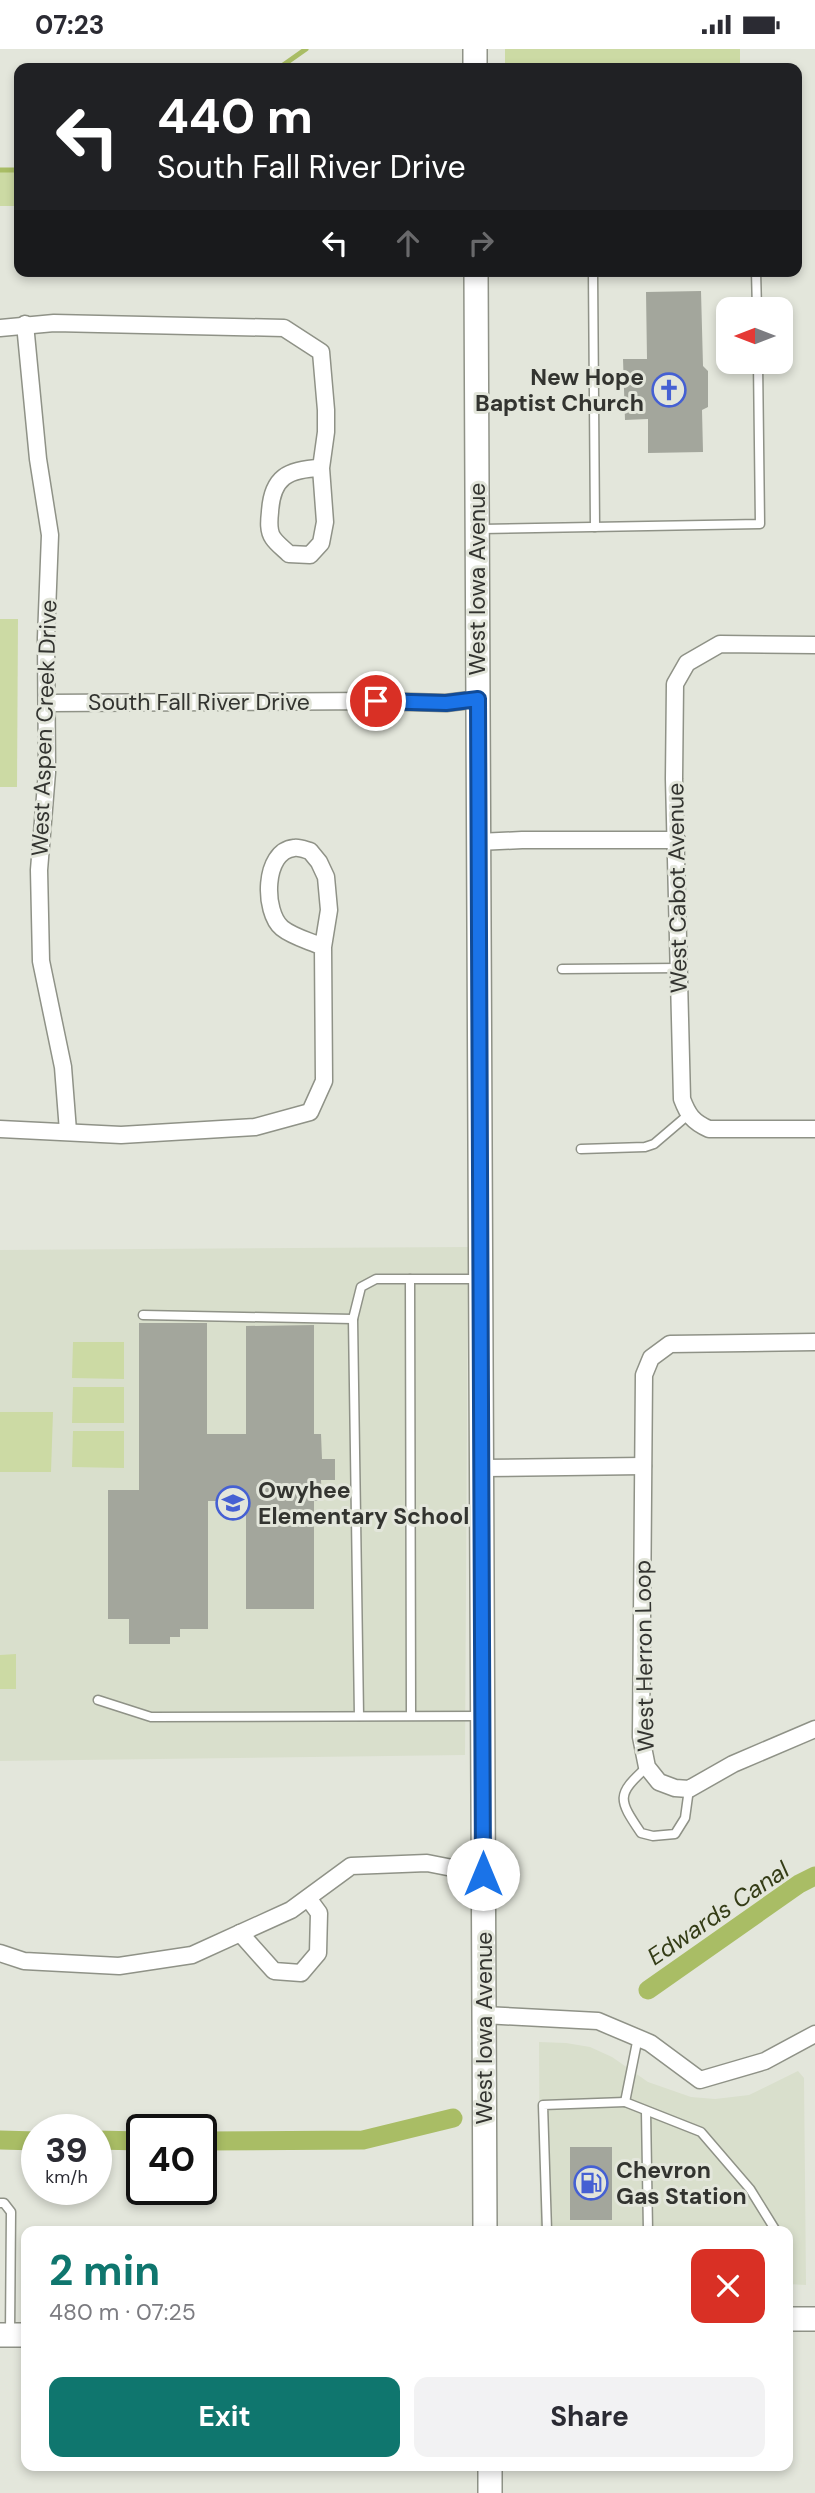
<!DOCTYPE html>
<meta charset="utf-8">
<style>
body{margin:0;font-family:"DM Sans",sans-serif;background:#f2f2f3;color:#2b2b33;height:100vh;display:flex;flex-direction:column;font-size:26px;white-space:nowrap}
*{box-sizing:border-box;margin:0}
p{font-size:23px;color:#7c7c81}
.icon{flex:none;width:38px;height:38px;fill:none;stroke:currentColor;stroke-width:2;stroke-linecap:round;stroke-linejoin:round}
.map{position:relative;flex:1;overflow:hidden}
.panel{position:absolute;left:21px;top:2177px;width:772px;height:245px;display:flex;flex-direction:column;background:#fff;border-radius:14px;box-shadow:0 4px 10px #0003}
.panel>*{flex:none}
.hud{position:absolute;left:14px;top:14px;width:788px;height:214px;border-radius:14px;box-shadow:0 4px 10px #0003;background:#202124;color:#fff;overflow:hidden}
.needle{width:46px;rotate:270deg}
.buttons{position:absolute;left:716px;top:248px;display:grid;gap:14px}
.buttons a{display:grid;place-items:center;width:77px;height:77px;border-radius:14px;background:#fff;box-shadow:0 4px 10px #0003;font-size:35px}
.speed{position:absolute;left:21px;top:2065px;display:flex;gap:14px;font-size:35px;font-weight:700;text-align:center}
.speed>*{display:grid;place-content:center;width:91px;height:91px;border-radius:50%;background:#fff;box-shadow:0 4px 10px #0003;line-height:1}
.speed small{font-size:18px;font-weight:400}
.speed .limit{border:4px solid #111;border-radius:10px;background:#fff;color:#111}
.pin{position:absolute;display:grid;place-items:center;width:60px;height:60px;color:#fff;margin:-30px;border:4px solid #fff;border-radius:50%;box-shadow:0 2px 7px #0007}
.me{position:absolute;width:77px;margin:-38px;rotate:0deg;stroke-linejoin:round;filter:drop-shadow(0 0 5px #0008)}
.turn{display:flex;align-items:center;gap:24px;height:147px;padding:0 28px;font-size:32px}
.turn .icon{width:91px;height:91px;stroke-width:2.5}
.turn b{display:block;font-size:49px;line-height:60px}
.lanes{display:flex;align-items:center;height:66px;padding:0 28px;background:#0003;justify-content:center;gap:35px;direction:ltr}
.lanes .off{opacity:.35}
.round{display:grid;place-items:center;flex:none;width:74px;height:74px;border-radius:14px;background:#f2f2f3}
.headline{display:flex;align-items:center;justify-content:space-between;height:119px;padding:0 28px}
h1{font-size:42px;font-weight:700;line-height:52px;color:#0f766e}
.cta{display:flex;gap:14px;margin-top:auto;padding:14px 28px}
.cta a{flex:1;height:80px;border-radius:14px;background:#0f766e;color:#fff;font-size:28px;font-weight:700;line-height:80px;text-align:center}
.cta a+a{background:#f2f2f3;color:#2b2b33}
.status{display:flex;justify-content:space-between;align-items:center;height:49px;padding:0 35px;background:#fff;direction:ltr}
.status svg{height:19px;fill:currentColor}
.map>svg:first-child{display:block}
.built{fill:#d9dfcc}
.green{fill:#ccdaa4}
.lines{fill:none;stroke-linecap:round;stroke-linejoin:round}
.stream{stroke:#a9bd65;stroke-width:5}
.canal{stroke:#a9bd65;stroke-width:19}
.building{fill:#a3a69c}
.lane-casing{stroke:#8f9287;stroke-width:11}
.street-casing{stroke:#8f9287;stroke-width:19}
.secondary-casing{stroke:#8f9287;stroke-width:26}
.lane{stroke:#fff;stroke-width:8}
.street{stroke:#fff;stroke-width:16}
.secondary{stroke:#fff;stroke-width:23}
.route-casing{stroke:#114b97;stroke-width:18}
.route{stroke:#1a73e8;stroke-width:12}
.labels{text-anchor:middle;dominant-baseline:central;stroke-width:6;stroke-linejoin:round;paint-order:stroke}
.poi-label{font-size:23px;font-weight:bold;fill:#333430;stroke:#e3e6db;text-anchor:start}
.street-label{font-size:23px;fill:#333430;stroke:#e3e6db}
.water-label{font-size:24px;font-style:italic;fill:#343c16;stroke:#e3e6db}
</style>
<div class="status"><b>07:23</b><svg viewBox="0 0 49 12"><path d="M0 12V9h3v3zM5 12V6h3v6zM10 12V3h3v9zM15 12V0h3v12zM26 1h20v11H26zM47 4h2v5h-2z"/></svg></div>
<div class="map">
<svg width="815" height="2444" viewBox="0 0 815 2444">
<rect width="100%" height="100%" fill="#e3e6db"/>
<!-- built -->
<g class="built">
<path d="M468,1198L465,1706L0,1712V1201Z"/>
<path d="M539,1993L566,1994L590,1998L612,2008L648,2033L691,2048L715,2050L749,2046L798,2022L804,2029L806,2236L788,2235V2182H540Z"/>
</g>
<!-- green -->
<g class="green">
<rect x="505" y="0" width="235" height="19"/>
<rect x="0" y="122" width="19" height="35"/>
<path d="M0,570H18L17,738H0Z"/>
<path d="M73,1293H124V1330L72,1329Z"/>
<path d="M73,1338H124V1374H72Z"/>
<path d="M0,1363H53L51,1423H0Z"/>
<path d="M73,1382H124V1419L72,1418Z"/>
<path d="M16,1605V1640H0V1606Z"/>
</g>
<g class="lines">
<!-- stream -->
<g class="stream">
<path d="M279,19L306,0"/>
<path d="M0,121H19"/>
</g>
<!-- canal -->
<g class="canal">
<path d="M648,1941L799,1835L815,1827"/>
<path d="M0,2091L37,2092"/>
<path d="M96,2091L142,2092"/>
<path d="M201,2092L363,2091L453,2069"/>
</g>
</g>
<!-- building -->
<g class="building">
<path d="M701,242L703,317L708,322V358L702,361L703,403L648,404V370L625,371L623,310H647L646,243Z"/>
<path d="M139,1274H207V1385H246V1277L314,1276V1385H321L322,1410H335V1431H321L322,1452H314V1560H246V1452H208V1580H180V1588H170V1595H129V1570H108V1441H139Z"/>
<rect x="570" y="2098" width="42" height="73"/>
</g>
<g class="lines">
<defs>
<g id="lane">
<path d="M593,222L595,478"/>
<path d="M756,222L757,261"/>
<path d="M481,480L760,475L758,313"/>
<path d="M562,920L680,919"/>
<path d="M581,1100L645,1098L654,1095L688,1066"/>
<path d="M410,1230L411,1666"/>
<path d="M143,1266L353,1270"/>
<path d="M98,1651L151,1668L481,1667"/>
<path d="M359,1667L353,1270L361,1238L376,1230H477"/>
<path d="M647,1718C616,1746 618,1750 641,1784L653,1787L675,1785L685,1769L689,1740"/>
<path d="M638,1988L625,2053L701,2083L750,2140L776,2182"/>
<path d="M646,2062L648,2182"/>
<path d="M0,2154H4L11,2163L10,2284"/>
<path d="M547,2182L543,2056L625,2053"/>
</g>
<g id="street">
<path d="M25,275L38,410L50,486L46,589L47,723L39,821L41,912L63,1018L68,1082"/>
<path d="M0,279L54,274L284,279L321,303L326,361V383L321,419L325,473L321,494L310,506L289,505C284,500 277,495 273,489C268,482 269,472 270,463C272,428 288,420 321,419"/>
<path d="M815,596L720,595L687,614L675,635L674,730L682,1050C688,1066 693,1073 709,1080H815"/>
<path d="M47,654L376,652L446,654L478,650"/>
<path d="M478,793L522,791H677"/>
<path d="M0,1080L121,1086L255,1078L310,1063L324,1032L323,898L329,861L326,828L319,813L310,802C306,801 299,798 294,799C263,802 263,863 282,879C293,888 310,892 323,898"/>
<path d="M815,1293L670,1295L651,1309L644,1326L641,1688L647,1718L659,1733L675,1739L689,1740L733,1715L815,1680"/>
<path d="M481,1419L643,1417"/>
<path d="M240,1884L274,1922L301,1924L318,1904L319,1864L308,1849"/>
<path d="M0,1904L24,1912L119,1917L192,1906L291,1861L351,1817L427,1814L483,1825"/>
<path d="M484,1966L598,1972L650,1994L700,2031L765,2012L815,1985"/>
</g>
<g id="secondary">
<path d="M475,0V19"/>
<path d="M476,222L485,2182"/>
<path d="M788,2270H815"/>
<path d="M0,2286H26"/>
<path d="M490,2417V2444"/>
</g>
</defs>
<!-- lane casing -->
<use href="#lane" class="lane-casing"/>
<!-- street casing -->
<use href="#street" class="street-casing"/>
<!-- secondary casing -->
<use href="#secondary" class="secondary-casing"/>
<!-- lane -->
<use href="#lane" class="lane"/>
<!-- street -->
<use href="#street" class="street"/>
<!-- secondary -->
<use href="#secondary" class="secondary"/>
</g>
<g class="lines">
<defs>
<path id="route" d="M376,652L446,654L478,650L483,1825"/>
</defs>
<!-- route casing -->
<use href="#route" class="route-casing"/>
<!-- route -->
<use href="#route" class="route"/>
</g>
<!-- icons -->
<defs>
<symbol id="church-ring" viewBox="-11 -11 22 22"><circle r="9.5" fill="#e3e6db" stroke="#4560d3" stroke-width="1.5"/><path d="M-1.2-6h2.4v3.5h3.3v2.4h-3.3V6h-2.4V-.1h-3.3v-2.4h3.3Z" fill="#4560d3"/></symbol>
<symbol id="school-ring" viewBox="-11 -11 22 22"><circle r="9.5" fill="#e3e6db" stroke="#4560d3" stroke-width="1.5"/><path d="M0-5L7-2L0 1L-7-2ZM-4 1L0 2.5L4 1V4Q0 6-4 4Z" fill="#4560d3"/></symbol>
<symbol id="fuel-ring" viewBox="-11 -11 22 22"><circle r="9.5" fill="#e3e6db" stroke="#4560d3" stroke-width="1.5"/><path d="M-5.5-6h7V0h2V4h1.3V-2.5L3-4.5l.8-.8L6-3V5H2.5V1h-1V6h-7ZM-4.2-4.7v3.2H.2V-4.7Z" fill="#4560d3"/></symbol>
</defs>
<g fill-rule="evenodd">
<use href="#church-ring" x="650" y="322" width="38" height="38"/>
<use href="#school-ring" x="214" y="1435" width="38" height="38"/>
<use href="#fuel-ring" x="572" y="2115" width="38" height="38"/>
</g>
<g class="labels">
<!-- poi labels -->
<g class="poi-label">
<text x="644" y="328" text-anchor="end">New Hope<tspan x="644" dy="26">Baptist Church</tspan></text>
<text x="258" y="1441">Owyhee<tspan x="258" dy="26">Elementary School</tspan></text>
<text x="616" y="2121">Chevron<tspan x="616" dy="26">Gas Station</tspan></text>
</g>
<!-- street labels -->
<g class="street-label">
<text transform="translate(477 530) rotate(-90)">West Iowa Avenue</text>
<text x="199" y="653">South Fall River Drive</text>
<text transform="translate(44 679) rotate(-88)">West Aspen Creek Drive</text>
<text transform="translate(677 839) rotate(-91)">West Cabot Avenue</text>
<text transform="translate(644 1607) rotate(-91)">West Herron Loop</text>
<text transform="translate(484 1979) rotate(-90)">West Iowa Avenue</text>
</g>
<!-- water labels -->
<g class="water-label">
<text transform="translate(718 1864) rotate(-34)">Edwards Canal</text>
</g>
</g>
</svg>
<div class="buttons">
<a><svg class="needle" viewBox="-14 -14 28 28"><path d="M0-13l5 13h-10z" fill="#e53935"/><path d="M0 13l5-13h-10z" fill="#7c7c81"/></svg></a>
</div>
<div class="speed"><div>39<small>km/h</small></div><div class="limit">40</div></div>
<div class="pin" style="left:376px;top:652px;background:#d93025"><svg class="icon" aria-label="arrive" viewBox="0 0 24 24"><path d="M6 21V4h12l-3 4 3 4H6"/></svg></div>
<svg class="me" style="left:483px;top:1825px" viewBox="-20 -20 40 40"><circle r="19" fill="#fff"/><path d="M0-13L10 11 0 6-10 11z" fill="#1a73e8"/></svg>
<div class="hud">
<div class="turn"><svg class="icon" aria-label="left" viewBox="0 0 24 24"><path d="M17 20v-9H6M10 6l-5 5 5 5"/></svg><div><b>440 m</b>South Fall River Drive</div></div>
<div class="lanes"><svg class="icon" aria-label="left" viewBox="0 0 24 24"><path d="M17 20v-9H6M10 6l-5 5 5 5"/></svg><svg class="icon off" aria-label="ahead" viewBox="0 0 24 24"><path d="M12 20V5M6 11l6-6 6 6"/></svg><svg class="icon off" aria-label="right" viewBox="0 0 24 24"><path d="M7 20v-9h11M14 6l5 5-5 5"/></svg></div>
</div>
<section class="panel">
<div class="headline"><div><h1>2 min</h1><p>480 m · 07:25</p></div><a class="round" style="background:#d93025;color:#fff"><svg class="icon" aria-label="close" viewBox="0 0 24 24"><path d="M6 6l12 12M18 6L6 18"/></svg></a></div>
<div class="cta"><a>Exit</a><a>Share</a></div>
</section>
</div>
